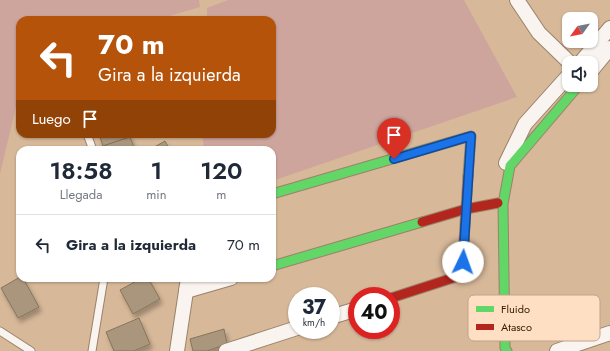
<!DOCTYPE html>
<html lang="es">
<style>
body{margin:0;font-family:Jost,sans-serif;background:#f6f6f7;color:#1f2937;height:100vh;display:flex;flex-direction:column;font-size:15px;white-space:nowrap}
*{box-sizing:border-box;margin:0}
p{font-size:13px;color:#747a83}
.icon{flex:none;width:22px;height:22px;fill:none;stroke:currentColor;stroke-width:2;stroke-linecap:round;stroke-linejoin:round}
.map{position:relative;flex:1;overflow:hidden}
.panel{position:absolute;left:16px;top:146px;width:260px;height:136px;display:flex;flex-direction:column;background:#fff;border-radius:12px;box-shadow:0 1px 3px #0004}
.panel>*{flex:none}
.banner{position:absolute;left:16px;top:16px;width:260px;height:122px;border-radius:12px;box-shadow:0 1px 3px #0004;background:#b45309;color:#fff;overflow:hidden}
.needle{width:26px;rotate:237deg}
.tools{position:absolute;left:562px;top:12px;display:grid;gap:8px}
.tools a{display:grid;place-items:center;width:36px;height:36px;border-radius:8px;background:#fff;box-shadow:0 1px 3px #0004;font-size:20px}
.speed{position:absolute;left:288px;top:287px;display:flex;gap:8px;font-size:20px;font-weight:700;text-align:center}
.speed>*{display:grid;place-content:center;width:52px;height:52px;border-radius:50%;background:#fff;box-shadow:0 1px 3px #0004;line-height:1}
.speed small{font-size:10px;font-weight:400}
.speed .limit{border:6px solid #d22;background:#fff;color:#111}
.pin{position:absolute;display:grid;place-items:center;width:34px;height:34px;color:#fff;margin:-41px -17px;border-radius:50% 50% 50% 0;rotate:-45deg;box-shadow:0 0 4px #0007}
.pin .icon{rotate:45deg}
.me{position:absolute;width:44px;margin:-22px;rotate:3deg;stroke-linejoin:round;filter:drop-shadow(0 0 3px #0008)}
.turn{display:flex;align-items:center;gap:14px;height:84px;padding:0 16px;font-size:18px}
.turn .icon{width:52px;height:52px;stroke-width:2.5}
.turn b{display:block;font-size:28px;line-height:34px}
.then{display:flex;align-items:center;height:38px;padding:0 16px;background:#0003;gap:8px;font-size:15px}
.eta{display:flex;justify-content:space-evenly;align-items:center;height:68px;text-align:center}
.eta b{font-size:24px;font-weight:600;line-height:28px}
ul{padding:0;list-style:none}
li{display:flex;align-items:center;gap:12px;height:60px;padding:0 16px;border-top:1px solid #e0e1e3}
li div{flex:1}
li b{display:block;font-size:15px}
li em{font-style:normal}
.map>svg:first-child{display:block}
.green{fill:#cea59d}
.building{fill:#a9967d;stroke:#87745a;filter:url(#shadow)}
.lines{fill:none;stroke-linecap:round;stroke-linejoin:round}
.lane-casing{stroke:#9a8269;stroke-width:9}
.street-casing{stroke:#9a8269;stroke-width:16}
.fast-casing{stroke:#9a8269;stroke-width:11}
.jam-casing{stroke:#9a8269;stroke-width:11}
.lane{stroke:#f9f4f0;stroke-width:7}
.street{stroke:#f9f4f0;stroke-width:14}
.fast{stroke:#63d668;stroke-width:9}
.jam{stroke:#b3261e;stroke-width:9}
.route-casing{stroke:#114b97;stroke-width:10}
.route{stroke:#1a73e8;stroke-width:7}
.key{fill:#fedfc3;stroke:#c0a489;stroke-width:1}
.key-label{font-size:11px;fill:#301a03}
</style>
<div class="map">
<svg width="610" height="351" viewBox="0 0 610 351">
<defs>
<filter id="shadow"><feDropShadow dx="2.5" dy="4.5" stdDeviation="2" flood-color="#0004"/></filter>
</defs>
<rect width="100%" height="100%" fill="#d7b899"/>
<!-- green -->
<g class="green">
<path d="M0,0H199L200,7L156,20H20V90L0,174Z"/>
<path d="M228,0H464L517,97L272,181V150H204L202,134H272V20H207V8Z"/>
</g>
<!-- building -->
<g class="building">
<path d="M99,134H129L130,137L103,146Z"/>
<path d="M130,137L135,150H105L103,146Z"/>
<path d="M165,141L170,150H149Z"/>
<path d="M20,277V278H23L39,307L18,318L1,288Z"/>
<path d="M142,278H148L160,299L133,314L120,290Z"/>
<path d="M139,318L150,344L134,351H114L106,332Z"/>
<path d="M224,329L227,344L207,351H193L190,339Z"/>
</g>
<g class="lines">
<defs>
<g id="lane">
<path d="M87,134L93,150"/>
<path d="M0,331L31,351"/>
<path d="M92,351L104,278"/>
</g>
<g id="street">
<path d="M517,0L539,33L570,63"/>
<path d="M580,63L610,28"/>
<path d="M591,71L610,48"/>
<path d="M506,163L525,124L569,75"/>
<path d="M186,291L231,278"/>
<path d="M331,317L357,309"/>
<path d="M177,351L188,278"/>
<path d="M226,351L297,328"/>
<path d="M557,351L610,333"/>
</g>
<g id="fast">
<path d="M272,194L471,136L468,176"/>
<path d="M272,266L422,222"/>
<path d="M507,351L505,348L503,204L510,166L579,85"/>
</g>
<g id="jam">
<path d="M422,222L466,209L498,203"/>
<path d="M391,298L462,275L468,176"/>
</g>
</defs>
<!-- lane casing -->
<use href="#lane" class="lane-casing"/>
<!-- street casing -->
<use href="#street" class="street-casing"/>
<!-- fast casing -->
<use href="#fast" class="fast-casing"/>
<!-- jam casing -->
<use href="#jam" class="jam-casing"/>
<!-- lane -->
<use href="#lane" class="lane"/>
<!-- street -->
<use href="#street" class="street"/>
<!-- fast -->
<use href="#fast" class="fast"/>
<!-- jam -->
<use href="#jam" class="jam"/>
</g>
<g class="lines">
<defs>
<path id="route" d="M394,159L471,136L463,262"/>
</defs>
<!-- route casing -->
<use href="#route" class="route-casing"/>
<!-- route -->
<use href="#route" class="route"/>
</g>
<!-- legend -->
<rect x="468" y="295" width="132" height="46" rx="6" class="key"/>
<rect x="476" y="306" width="18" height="6" fill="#63d668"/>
<rect x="476" y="324" width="18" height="6" fill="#b3261e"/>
<g class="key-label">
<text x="501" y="313">Fluido</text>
<text x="501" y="331">Atasco</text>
</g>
</svg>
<div class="tools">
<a><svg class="needle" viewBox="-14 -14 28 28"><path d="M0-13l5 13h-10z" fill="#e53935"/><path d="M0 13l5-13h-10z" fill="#747a83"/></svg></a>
<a><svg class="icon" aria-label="sound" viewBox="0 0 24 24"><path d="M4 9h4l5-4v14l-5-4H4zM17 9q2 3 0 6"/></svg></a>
</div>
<div class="speed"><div>37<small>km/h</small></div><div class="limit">40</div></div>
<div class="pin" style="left:394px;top:159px;background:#d93025"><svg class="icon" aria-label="arrive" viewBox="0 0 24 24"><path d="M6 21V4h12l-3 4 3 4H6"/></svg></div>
<svg class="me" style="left:463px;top:262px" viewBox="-20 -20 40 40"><circle r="19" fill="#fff"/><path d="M0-13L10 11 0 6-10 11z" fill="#1a73e8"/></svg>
<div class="banner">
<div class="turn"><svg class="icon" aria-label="left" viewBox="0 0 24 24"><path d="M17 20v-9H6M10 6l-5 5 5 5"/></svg><div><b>70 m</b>Gira a la izquierda</div></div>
<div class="then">Luego<svg class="icon" aria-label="arrive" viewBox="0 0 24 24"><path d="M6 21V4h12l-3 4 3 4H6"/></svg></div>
</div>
<section class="panel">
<div class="eta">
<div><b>18:58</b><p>Llegada</p></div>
<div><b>1</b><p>min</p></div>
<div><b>120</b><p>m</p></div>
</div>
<ul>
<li><svg class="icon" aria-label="left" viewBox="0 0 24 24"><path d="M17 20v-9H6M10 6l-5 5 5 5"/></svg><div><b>Gira a la izquierda</b></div><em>70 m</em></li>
</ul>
</section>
</div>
